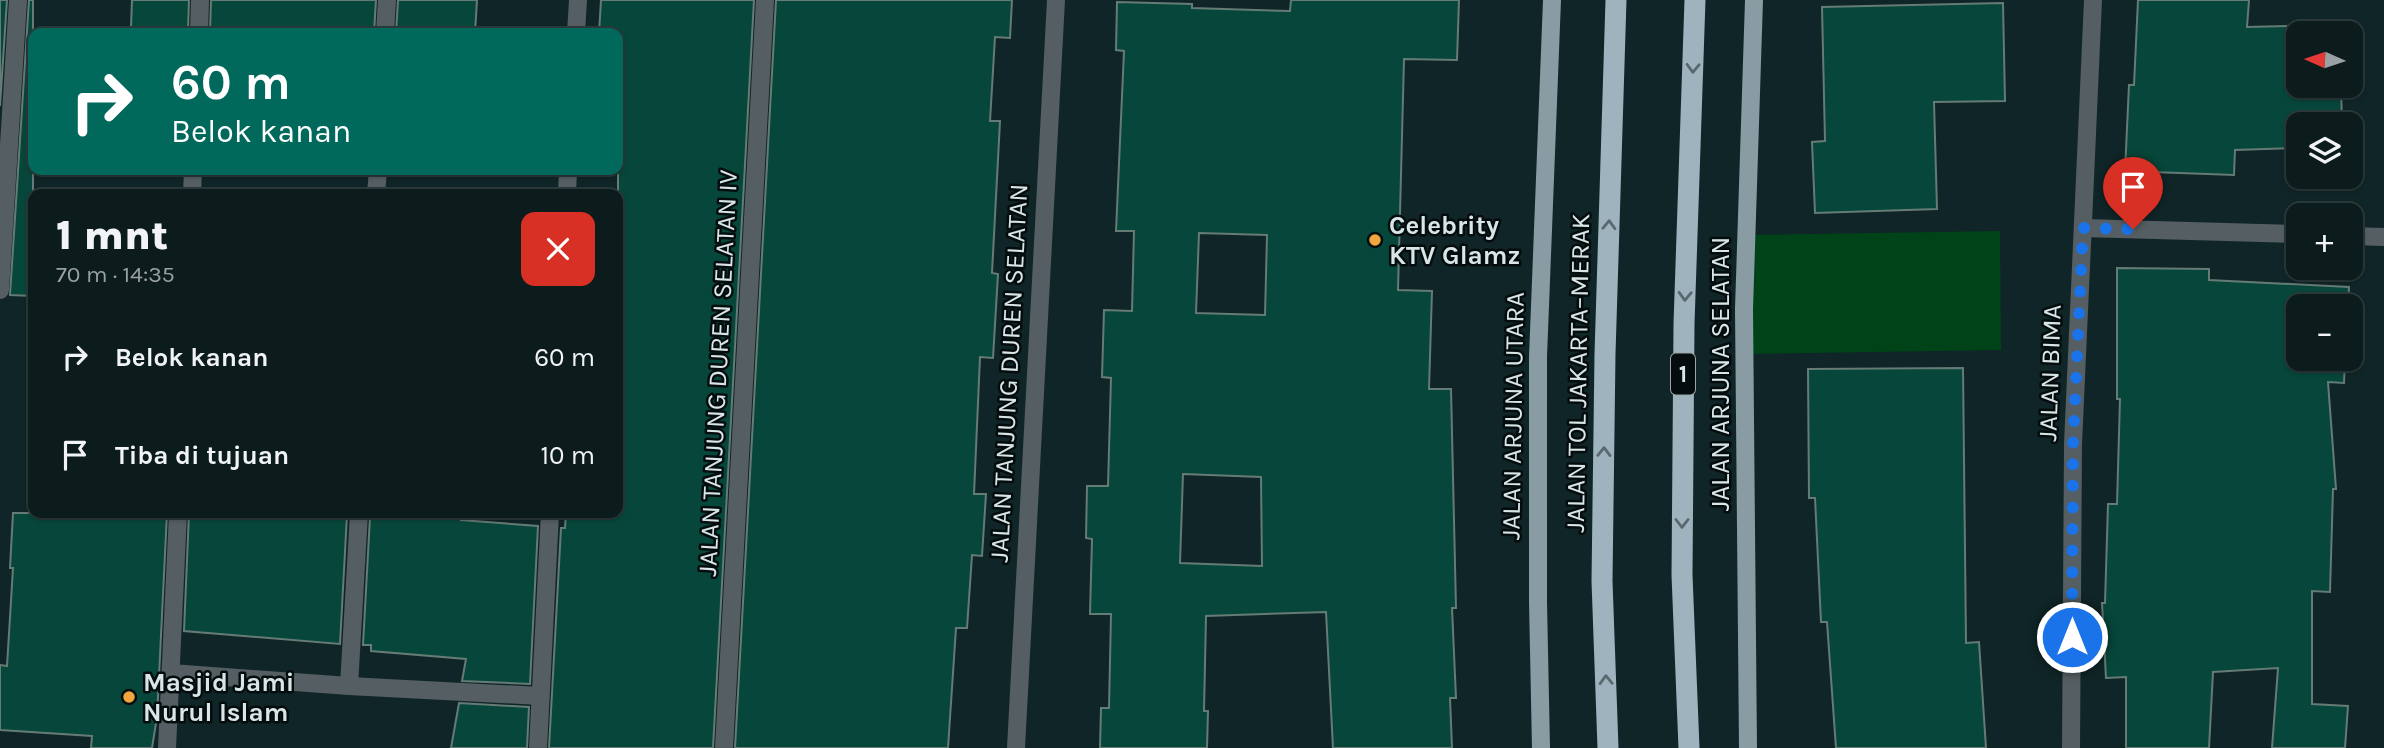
<!DOCTYPE html>
<html lang="id">
<meta charset="utf-8">
<style>
body{margin:0;font-family:Karla,sans-serif;background:#1a292a;color:#f1f3f6;height:100vh;display:flex;flex-direction:column;font-size:26px;white-space:nowrap}
*{box-sizing:border-box;margin:0}
p{font-size:23px;color:#9aa1a4}
.icon{flex:none;width:38px;height:38px;fill:none;stroke:currentColor;stroke-width:2;stroke-linecap:round;stroke-linejoin:round}
.map{position:relative;flex:1;overflow:hidden}
.side{position:absolute;left:28px;top:189px;width:595px;height:329px;display:flex;flex-direction:column;background:#0c1c1d;border-radius:14px;box-shadow:0 2px 5px #0004,0 0 0 2px #2c3a3b}
.side>*{flex:none}
.guide{position:absolute;left:28px;top:28px;width:595px;height:147px;border-radius:14px;box-shadow:0 2px 5px #0004,0 0 0 2px #2c3a3b;background:#00695c;color:#fff;overflow:hidden}
.needle{width:46px;rotate:273deg}
.tools{position:absolute;left:2286px;top:21px;display:grid;gap:14px}
.tools a{display:grid;place-items:center;width:77px;height:77px;border-radius:14px;background:#0c1c1d;box-shadow:0 2px 5px #0004,0 0 0 2px #2c3a3b;font-size:35px}
.pin{position:absolute;display:grid;place-items:center;width:60px;height:60px;color:#fff;margin:-72px -30px;border-radius:50% 50% 50% 0;rotate:-45deg;box-shadow:0 0 7px #0007}
.pin .icon{rotate:45deg}
.me{position:absolute;width:77px;margin:-38px;rotate:0deg;stroke-linejoin:round;filter:drop-shadow(0 0 5px #0008)}
.turn{display:flex;align-items:center;gap:24px;height:147px;padding:0 28px;font-size:32px}
.turn .icon{width:91px;height:91px;stroke-width:2.5}
.turn b{display:block;font-size:49px;line-height:60px}
.round{display:grid;place-items:center;flex:none;width:74px;height:74px;border-radius:14px;background:#1a292a}
.headline{display:flex;align-items:center;justify-content:space-between;height:119px;padding:0 28px}
h1{font-size:42px;font-weight:800;line-height:52px}
ul{padding:0;list-style:none}
li{display:flex;align-items:center;gap:21px;height:98px;padding:0 28px}
li div{flex:1}
li b{display:block;font-size:26px}
li em{font-style:normal}
.map>svg:first-child{display:block}
.green{fill:#004319}
.building{fill:#07463a;stroke:#657b75;stroke-width:2;fill-rule:evenodd}
.lines{fill:none;stroke-linecap:round;stroke-linejoin:round}
.minor{stroke:#555e62;stroke-width:18}
.major{stroke:#899ba3;stroke-width:18}
.highway{stroke:#9eb3bd;stroke-width:21}
.oneway{stroke:#59686e}
.route{stroke:#1a73e8;stroke-width:12;stroke-dasharray:0 21.6}
.poi-dot{fill:#f0a63f;stroke:#050c0d;stroke-width:2.5}
.labels{text-anchor:middle;dominant-baseline:central;stroke-width:5;stroke-linejoin:round;paint-order:stroke}
.shield{fill:#050c0d;stroke:#99a5a6;stroke-width:2}
.shield-label{font-size:24px;font-weight:bold;fill:#d9e6e7}
.poi-label{font-size:26px;font-weight:bold;fill:#d9e6e7;stroke:#050c0d;text-anchor:start}
.street-label{font-size:26px;fill:#d9e6e7;stroke:#050c0d}
</style>
<div class="map">
<svg width="2384" height="748" viewBox="0 0 2384 748">
<rect width="100%" height="100%" fill="#102527"/>
<!-- green -->
<path class="green" d="M2000,231L2001,350L1747,354L1746,235Z"/>
<!-- building -->
<g class="building">
<path d="M0,0H7L0,106Z"/>
<path d="M29,0H33V296L10,295Z"/>
<path d="M132,0H189L188,30L131,27Z"/>
<path d="M211,0H376L374,33L292,30V33L210,32Z"/>
<path d="M398,0H477L475,33H396Z"/>
<path d="M601,0H754L713,748H549L561,528H565L566,513H618V33H599Z"/>
<path d="M776,0H1012L1010,38L995,37L990,121H1000L992,273L998,274L993,358L980,357L974,494H986L982,556L972,555L967,628H956L948,748H735Z"/>
<path d="M1291,0H1459L1457,60L1404,59L1398,290L1432,291L1429,389H1451L1456,608H1452L1456,698H1450L1452,748H1333L1326,612L1206,616L1204,711H1208L1207,748H1100L1101,708H1109L1111,614H1090L1092,539L1086,538L1087,486H1108L1111,378L1102,377L1104,310L1132,311L1134,231H1116L1124,51L1116,50L1117,2L1192,4V8L1290,11ZM1199,233L1267,235L1265,315L1196,313ZM1183,474L1261,477L1262,566L1180,563Z"/>
<path d="M2138,0H2249L2247,27L2340,25V33H2298V86H2341L2342,124H2298V148L2235,150L2234,175L2125,171L2129,85H2134Z"/>
<path d="M2003,3L2005,101L1934,102L1937,209L1815,213L1812,142L1825,141L1822,7Z"/>
<path d="M2117,268L2209,269V280L2349,287L2348,306H2298V359H2345L2344,383L2328,382L2336,489H2333L2330,592L2312,591V704L2348,706L2345,748H2272L2278,668L2213,672L2209,748H2126V677L2106,678L2102,603H2105L2108,504H2117L2120,399H2117Z"/>
<path d="M1963,368L1966,643L1979,642L1986,748H1836L1827,622H1821L1815,498H1809L1808,369Z"/>
<path d="M13,513H167L157,717L152,748H91L92,736L0,730V665L7,666L13,568H10Z"/>
<path d="M189,513H308L347,515L340,644L184,631Z"/>
<path d="M384,513H461V520L538,526L530,684L462,681L466,659L371,651V645H363L370,517L384,518Z"/>
<path d="M459,703L529,707L527,748H451Z"/>
</g>
<g class="lines">
<!-- minor -->
<g class="minor">
<path d="M199,33L200,0"/>
<path d="M385,33L387,0"/>
<path d="M576,33L578,0"/>
<path d="M192,194L193,170"/>
<path d="M376,194L378,170"/>
<path d="M567,194L568,170"/>
<path d="M2083,228L2298,234"/>
<path d="M2350,236L2384,237"/>
<path d="M0,290L18,0"/>
<path d="M171,673L349,686L540,696"/>
<path d="M349,686L359,513"/>
<path d="M167,748L178,513"/>
<path d="M538,748L550,513"/>
<path d="M724,748L765,0"/>
<path d="M1016,748L1056,0"/>
<path d="M2071,748L2073,444L2093,0"/>
</g>
<!-- major -->
<g class="major">
<path d="M1541,748L1538,602V357L1552,0"/>
<path d="M1748,748L1744,309L1754,0"/>
</g>
<!-- highway -->
<g class="highway">
<path d="M1608,748L1602,581L1605,354L1616,0"/>
<path d="M1689,748L1682,575L1684,324L1695,0"/>
</g>
</g>
<!-- one-way arrows -->
<defs><path id="oneway-chevron" d="M-2-3.5L2.5 0L-2 3.5" fill="none" stroke-width="1.6" stroke-linecap="round" stroke-linejoin="round" transform="scale(1.75)"/></defs>
<g class="oneway">
<use href="#oneway-chevron" transform="translate(1693 68) rotate(92)"/>
<use href="#oneway-chevron" transform="translate(1609 225) rotate(-88)"/>
<use href="#oneway-chevron" transform="translate(1685 296) rotate(92)"/>
<use href="#oneway-chevron" transform="translate(1604 452) rotate(-89)"/>
<use href="#oneway-chevron" transform="translate(1682 523) rotate(90)"/>
<use href="#oneway-chevron" transform="translate(1606 680) rotate(-92)"/>
</g>
<g class="lines">
<!-- route -->
<path class="route" d="M2072,637L2073,444L2083,228L2133,229"/>
</g>
<!-- markers -->
<g class="poi-dot">
<circle cx="1375" cy="240" r="7"/>
<circle cx="129" cy="697" r="7"/>
</g>
<g class="labels">
<!-- shield labels -->
<rect class="shield" x="1671" y="353.5" width="24" height="41" rx="5"/>
<g class="shield-label">
<text x="1683" y="374">1</text>
</g>
<!-- poi labels -->
<g class="poi-label">
<text x="1389" y="225">Celebrity<tspan x="1389" dy="30">KTV Glamz</tspan></text>
<text x="143" y="682">Masjid Jami<tspan x="143" dy="30">Nurul Islam</tspan></text>
</g>
<!-- street labels -->
<g class="street-label">
<text transform="translate(718 373) rotate(-87)">JALAN TANJUNG DUREN SELATAN IV</text>
<text transform="translate(1009 373) rotate(-87)">JALAN TANJUNG DUREN SELATAN</text>
<text transform="translate(1578 373) rotate(-89)">JALAN TOL JAKARTA–MERAK</text>
<text transform="translate(2050 373) rotate(-88)">JALAN BIMA</text>
<text transform="translate(1720 374) rotate(-90)">JALAN ARJUNA SELATAN</text>
<text transform="translate(1513 416) rotate(-89)">JALAN ARJUNA UTARA</text>
</g>
</g>
</svg>
<div class="tools">
<a><svg class="needle" viewBox="-14 -14 28 28"><path d="M0-13l5 13h-10z" fill="#e53935"/><path d="M0 13l5-13h-10z" fill="#9aa1a4"/></svg></a>
<a><svg class="icon" aria-label="layers" viewBox="0 0 24 24"><path d="M12 4l9 5-9 5-9-5zM3 14l9 5 9-5"/></svg></a>
<a>+</a>
<a>−</a>
</div>
<div class="pin" style="left:2133px;top:229px;background:#d93025"><svg class="icon" aria-label="arrive" viewBox="0 0 24 24"><path d="M6 21V4h12l-3 4 3 4H6"/></svg></div>
<svg class="me" style="left:2072px;top:637px" viewBox="-20 -20 40 40"><circle r="17" fill="#1a73e8" stroke="#fff" stroke-width="3"/><path d="M0-11L8 9 0 5-8 9z" fill="#fff"/></svg>
<div class="guide">
<div class="turn"><svg class="icon" aria-label="right" viewBox="0 0 24 24"><path d="M7 20v-9h11M14 6l5 5-5 5"/></svg><div><b>60 m</b>Belok kanan</div></div>
</div>
<section class="side">
<div class="headline"><div><h1>1 mnt</h1><p>70 m · 14:35</p></div><a class="round" style="background:#d93025;color:#fff"><svg class="icon" aria-label="close" viewBox="0 0 24 24"><path d="M6 6l12 12M18 6L6 18"/></svg></a></div>
<ul>
<li><svg class="icon" aria-label="right" viewBox="0 0 24 24"><path d="M7 20v-9h11M14 6l5 5-5 5"/></svg><div><b>Belok kanan</b></div><em>60 m</em></li>
<li><svg class="icon" aria-label="arrive" viewBox="0 0 24 24"><path d="M6 21V4h12l-3 4 3 4H6"/></svg><div><b>Tiba di tujuan</b></div><em>10 m</em></li>
</ul>
</section>
</div>
